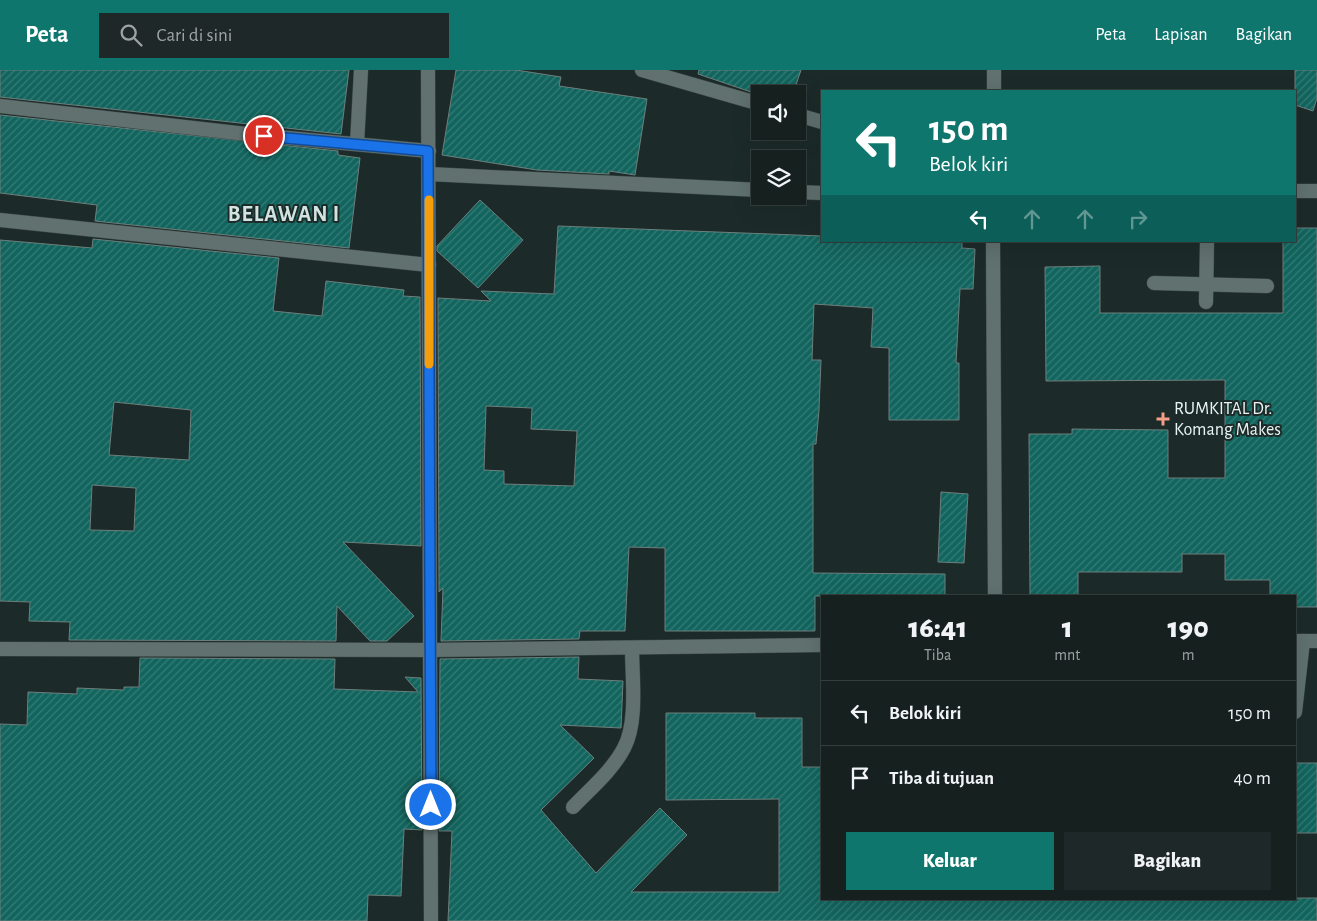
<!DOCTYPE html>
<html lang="id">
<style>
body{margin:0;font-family:"Alegreya Sans",sans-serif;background:#1e2828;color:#f1f3f6;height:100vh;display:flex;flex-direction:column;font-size:19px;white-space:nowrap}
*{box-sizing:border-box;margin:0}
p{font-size:16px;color:#9da3a4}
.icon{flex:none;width:28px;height:28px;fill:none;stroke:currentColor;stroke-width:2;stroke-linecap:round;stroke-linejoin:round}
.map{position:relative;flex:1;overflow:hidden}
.drawer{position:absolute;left:821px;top:525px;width:475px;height:305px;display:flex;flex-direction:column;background:#15201f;border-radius:0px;box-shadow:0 5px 20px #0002,0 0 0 1px #343e3d}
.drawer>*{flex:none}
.hud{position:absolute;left:821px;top:20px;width:475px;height:152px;border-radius:0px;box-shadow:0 5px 20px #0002,0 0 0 1px #343e3d;background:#0f766e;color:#fff;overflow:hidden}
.fabs{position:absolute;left:751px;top:15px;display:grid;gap:10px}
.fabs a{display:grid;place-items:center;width:55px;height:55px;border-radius:0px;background:#15201f;box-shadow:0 5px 20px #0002,0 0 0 1px #343e3d;font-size:25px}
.pin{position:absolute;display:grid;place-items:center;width:42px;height:42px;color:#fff;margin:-21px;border:2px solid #fff;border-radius:50%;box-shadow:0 1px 5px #0007}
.me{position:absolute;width:55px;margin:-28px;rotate:0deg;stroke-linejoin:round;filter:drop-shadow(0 0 4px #0008)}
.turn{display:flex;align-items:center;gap:18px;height:105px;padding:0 25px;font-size:22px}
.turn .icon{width:65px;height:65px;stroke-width:2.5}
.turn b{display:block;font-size:35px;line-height:42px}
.lanes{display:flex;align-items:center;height:48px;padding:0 25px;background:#0003;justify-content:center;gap:25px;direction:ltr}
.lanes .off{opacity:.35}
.eta{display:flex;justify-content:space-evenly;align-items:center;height:85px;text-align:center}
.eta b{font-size:30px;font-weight:800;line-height:35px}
.action{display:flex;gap:10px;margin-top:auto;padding:10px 25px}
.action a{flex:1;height:58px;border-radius:0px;background:#0f766e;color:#fff;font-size:20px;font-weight:800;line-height:58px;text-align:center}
.action a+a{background:#1e2828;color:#f1f3f6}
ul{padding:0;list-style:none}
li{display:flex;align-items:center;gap:15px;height:65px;padding:0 25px;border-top:1px solid #343e3d}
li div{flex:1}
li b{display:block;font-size:19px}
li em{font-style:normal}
header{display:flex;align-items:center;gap:30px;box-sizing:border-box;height:70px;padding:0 25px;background:#0f766e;color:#fff}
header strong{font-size:24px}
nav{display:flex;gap:28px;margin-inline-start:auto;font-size:18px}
.search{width:350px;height:45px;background:#1e2828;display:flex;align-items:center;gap:12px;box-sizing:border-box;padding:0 18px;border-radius:0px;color:#9da3a4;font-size:19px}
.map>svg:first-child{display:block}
.building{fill:url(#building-hatch);stroke:#6d7f7c;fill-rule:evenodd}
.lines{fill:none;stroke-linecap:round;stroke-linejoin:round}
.service-casing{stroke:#3c4948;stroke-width:15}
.minor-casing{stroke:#3c4948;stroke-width:15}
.service{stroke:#60716f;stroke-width:14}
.minor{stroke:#60716f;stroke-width:14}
.route-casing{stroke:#114b97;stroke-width:12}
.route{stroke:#1a73e8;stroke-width:9}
.slow{stroke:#f59e0b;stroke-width:9}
.poi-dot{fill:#f49e87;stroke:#1c2b29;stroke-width:2}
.labels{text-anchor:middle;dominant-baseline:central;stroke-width:4;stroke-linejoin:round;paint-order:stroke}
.poi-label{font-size:18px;fill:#e9f3f2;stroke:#1c2b29;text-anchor:start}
.district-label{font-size:22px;font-weight:bold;letter-spacing:1px;fill:#d1e4e1;stroke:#1c2b29}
</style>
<header>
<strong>Peta</strong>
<div class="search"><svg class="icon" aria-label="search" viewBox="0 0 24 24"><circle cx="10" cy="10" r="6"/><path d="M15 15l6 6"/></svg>Cari di sini</div>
<nav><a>Peta</a><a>Lapisan</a><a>Bagikan</a></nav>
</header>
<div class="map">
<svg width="1317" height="851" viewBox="0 0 1317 851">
<defs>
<pattern id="building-hatch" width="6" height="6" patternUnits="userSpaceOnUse" patternTransform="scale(1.25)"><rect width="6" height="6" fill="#12655e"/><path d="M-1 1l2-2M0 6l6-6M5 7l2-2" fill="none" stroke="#347c76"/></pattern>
</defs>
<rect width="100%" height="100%" fill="#1c2b29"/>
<!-- building -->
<g class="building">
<path d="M0,0H349L341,64L0,27Z"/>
<path d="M456,0H516L561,7L559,16L647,29L635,105L609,101V104L537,100L442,85Z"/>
<path d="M699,0H801L793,24H757L698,4Z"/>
<path d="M1295,0H1317V28L1313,41L1295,35Z"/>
<path d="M0,45L338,81V85L360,88L349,178L95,151L97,135L0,123Z"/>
<path d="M480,130L523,170L478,218L437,181V176Z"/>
<path d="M558,156L822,166V171H962V178L975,179L973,219H960L956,293H959V350H889V278L871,277L873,238L814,234L812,290H821L819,340L816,374H813V503L945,504V526H815V561H665V478L629,477L625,561H580L579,569L441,571L443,518L439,522L438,228L491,231L481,221L554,224ZM486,336L532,338L531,359L577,361L574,416L504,414V401L484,400Z"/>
<path d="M1295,158H1317V537H1295V526H1270V510H1225V484H1182V502H1078V526H1030L1029,364H1072V359L1168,360V408H1225V310L1046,311L1045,197L1100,196V243H1283V171H1295Z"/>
<path d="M93,169L279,188L273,241L322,246L326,211L404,220L403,226L420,227L421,476L343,472L414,546L387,571H370L337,536L336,571L69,570L70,552L29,551L30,532L0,531V170L92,178ZM114,332L191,340L189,390L109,385ZM92,415L136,418L134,461L90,460Z"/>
<path d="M941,422L968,424L964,493L938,492Z"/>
<path d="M579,587L578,609L623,611L621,658L560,655L594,688L541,740L596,803L660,738L687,765L631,822H779V729L666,730V643H755V648H802V697H822V829L1317,828V851H448L452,761H439L440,589Z"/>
<path d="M140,588L335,589L334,619L418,622L405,607L421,608L422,760L404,759L401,826L368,825L367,851H0V654L27,655L28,622L77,624V618L124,620V617H139Z"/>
<rect x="1295" y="693" width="22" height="70"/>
</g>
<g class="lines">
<defs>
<g id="service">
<path d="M0,36L246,64L429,81"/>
<path d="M357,74L361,0"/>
<path d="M1154,213L1267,216"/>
<path d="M1206,232L1207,171"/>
<path d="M1295,642L1303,571"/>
</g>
<g id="minor">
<path d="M428,0L431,851"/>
<path d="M642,0L760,34"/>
<path d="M994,21V0"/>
<path d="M798,45L822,52"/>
<path d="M429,104L760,120"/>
<path d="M1295,121H1317"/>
<path d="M798,122L822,123"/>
<path d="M0,150L429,195"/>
<path d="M993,171L995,526"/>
<path d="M1295,571H1317"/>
<path d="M0,579L430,580L822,575"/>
<path d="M573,737C590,719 612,701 624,678C638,652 632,607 632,578"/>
</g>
</defs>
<!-- service casing -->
<use href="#service" class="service-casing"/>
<!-- minor casing -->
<use href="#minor" class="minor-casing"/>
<!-- service -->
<use href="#service" class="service"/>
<!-- minor -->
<use href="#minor" class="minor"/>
</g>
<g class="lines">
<defs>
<path id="route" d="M264,66L428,81L431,735"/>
</defs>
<!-- route casing -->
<use href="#route" class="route-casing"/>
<!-- route -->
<use href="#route" class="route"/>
<!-- slow -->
<path class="slow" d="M429,130V294"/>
</g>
<!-- markers -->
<path class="poi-dot" d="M1160.5 341.5h5v5h5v5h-5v5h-5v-5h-5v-5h5z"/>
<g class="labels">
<!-- poi labels -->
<g class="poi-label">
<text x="1174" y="339">RUMKITAL Dr.<tspan x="1174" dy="21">Komang Makes</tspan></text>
</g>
<!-- district labels -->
<g class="district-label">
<text x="284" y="144">BELAWAN I</text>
</g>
</g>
</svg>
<div class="fabs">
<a><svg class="icon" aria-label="sound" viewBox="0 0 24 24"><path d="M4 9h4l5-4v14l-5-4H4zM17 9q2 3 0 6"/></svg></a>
<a><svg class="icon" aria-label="layers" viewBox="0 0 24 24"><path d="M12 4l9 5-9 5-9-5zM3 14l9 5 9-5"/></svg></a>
</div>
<div class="pin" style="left:264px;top:66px;background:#d93025"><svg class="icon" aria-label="arrive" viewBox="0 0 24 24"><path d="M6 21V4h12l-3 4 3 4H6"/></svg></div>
<svg class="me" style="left:431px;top:735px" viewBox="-20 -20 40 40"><circle r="17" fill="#1a73e8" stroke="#fff" stroke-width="3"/><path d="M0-11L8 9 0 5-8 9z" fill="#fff"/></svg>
<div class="hud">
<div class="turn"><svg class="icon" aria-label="left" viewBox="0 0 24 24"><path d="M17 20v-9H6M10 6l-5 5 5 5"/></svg><div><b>150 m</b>Belok kiri</div></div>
<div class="lanes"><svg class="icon" aria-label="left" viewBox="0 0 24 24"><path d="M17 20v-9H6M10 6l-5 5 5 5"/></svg><svg class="icon off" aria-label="ahead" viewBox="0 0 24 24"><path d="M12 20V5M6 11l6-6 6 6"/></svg><svg class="icon off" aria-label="ahead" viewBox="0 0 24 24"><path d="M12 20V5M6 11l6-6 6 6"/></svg><svg class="icon off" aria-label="right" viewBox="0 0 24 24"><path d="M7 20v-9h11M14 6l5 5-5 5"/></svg></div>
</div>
<section class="drawer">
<div class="eta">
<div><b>16:41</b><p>Tiba</p></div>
<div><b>1</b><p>mnt</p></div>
<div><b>190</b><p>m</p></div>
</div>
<ul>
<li><svg class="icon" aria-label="left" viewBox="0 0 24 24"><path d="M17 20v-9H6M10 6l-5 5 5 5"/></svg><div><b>Belok kiri</b></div><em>150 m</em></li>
<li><svg class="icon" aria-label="arrive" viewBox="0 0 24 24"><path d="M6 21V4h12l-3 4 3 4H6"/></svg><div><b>Tiba di tujuan</b></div><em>40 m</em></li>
</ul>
<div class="action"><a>Keluar</a><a>Bagikan</a></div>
</section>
</div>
